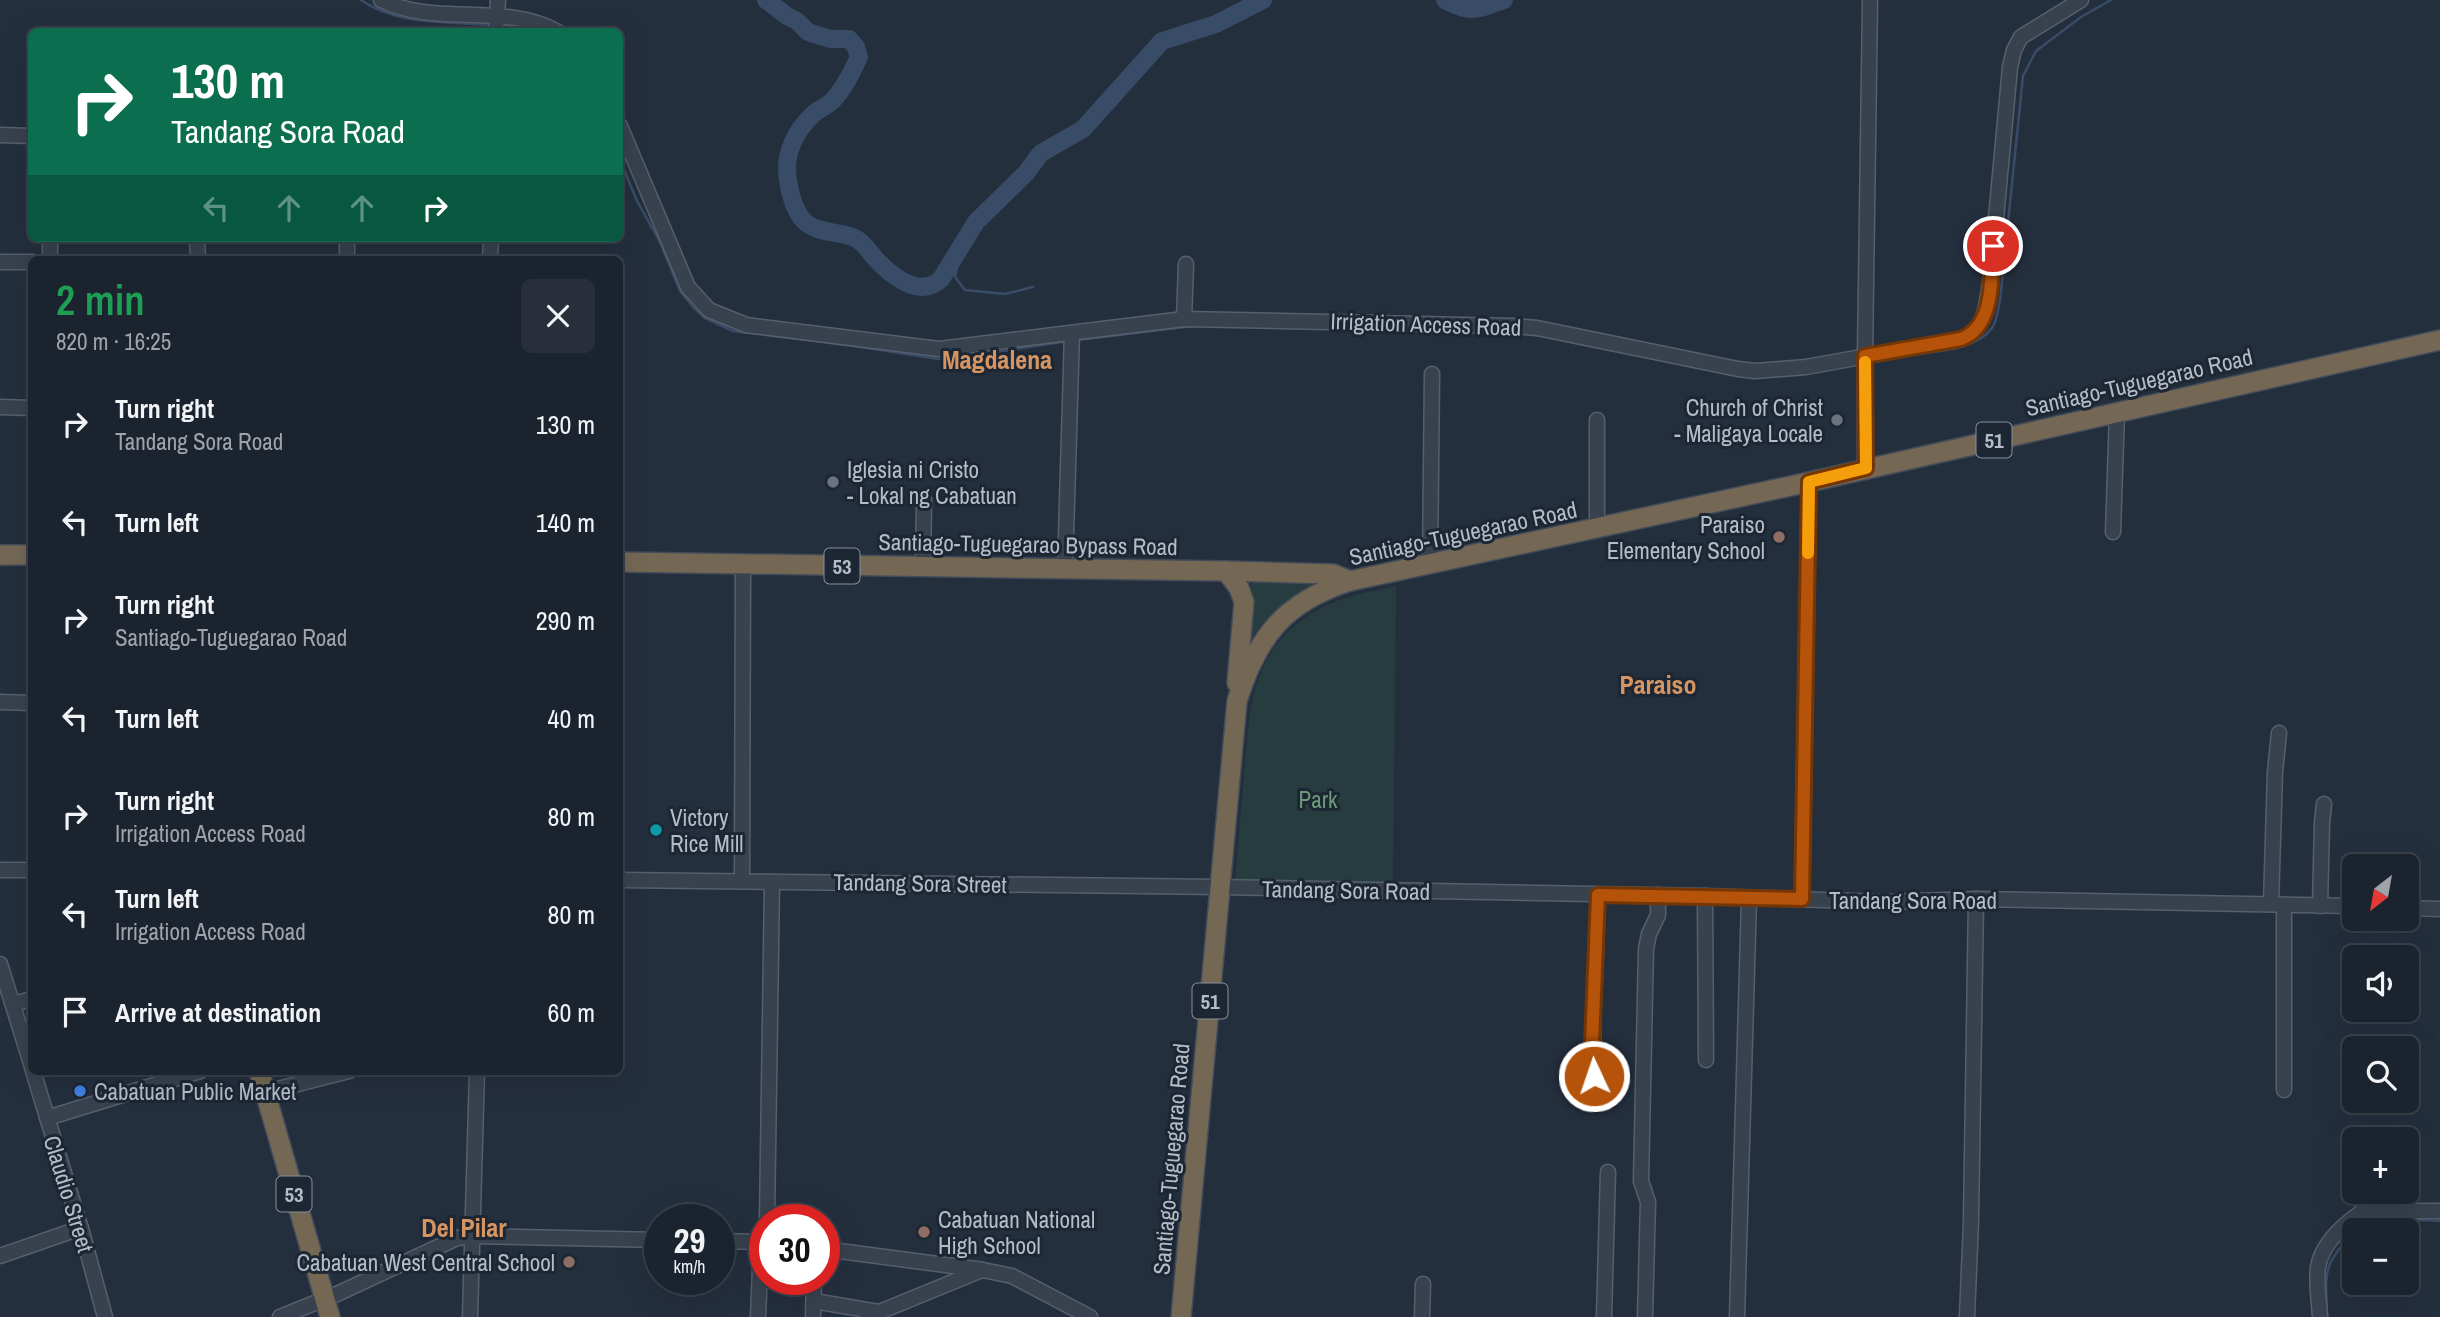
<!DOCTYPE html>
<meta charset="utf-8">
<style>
body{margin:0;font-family:"Archivo Narrow",sans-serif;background:#282f3a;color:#f1f3f6;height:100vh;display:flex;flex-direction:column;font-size:26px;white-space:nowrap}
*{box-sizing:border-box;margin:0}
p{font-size:23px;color:#a0a4aa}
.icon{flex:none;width:38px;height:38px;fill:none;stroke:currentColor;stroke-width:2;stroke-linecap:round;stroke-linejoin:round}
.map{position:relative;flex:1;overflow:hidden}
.panel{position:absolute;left:28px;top:256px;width:595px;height:819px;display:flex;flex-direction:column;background:#1b232e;border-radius:10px;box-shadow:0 7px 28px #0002,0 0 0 2px #39404a}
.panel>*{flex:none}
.guide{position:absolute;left:28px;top:28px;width:595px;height:214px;border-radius:10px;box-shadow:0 7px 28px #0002,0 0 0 2px #39404a;background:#0b6e4f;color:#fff;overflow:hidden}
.needle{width:46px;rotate:211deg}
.fabs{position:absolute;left:2342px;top:854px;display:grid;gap:14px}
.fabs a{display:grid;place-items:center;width:77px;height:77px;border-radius:10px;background:#1b232e;box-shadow:0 7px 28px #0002,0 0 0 2px #39404a;font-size:35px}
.speed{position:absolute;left:644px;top:1204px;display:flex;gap:14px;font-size:35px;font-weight:700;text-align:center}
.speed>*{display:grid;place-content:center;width:91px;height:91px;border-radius:50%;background:#1b232e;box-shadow:0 7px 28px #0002,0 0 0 2px #39404a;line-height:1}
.speed small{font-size:18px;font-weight:400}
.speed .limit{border:10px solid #d22;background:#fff;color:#111}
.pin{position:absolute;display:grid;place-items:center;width:60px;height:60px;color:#fff;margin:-30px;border:4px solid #fff;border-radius:50%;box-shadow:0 2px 7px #0007}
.me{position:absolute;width:77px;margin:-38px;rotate:357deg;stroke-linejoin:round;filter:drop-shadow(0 0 5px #0008)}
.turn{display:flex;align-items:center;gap:24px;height:147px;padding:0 28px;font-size:32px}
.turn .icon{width:91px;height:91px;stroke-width:2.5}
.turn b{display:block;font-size:49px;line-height:60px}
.lanes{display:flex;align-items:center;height:66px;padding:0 28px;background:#0003;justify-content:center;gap:35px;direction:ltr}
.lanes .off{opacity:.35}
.round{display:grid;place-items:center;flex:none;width:74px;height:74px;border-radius:10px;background:#282f3a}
.overview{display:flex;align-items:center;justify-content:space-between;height:119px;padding:0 28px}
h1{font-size:42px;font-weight:600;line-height:52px;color:#1e9e55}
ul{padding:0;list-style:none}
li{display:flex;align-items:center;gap:21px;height:98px;padding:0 28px}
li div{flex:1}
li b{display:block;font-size:26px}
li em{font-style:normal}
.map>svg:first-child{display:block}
.green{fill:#263c3f}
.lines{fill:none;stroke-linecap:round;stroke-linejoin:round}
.stream{stroke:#394c67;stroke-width:2.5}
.river{stroke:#394c67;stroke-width:18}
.minor-casing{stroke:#565f6c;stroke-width:17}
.highway-casing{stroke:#434c59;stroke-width:22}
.minor{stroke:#38414e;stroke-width:14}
.highway{stroke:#746855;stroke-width:19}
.route-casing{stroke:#753606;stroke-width:18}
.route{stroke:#b45309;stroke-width:12}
.slow{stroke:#f59e0b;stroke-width:12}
.worship-dot{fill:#6b7280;stroke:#1d2633;stroke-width:2.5}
.education-dot{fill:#8d6e63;stroke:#1d2633;stroke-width:2.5}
.culture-dot{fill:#0f9aa8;stroke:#1d2633;stroke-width:2.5}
.shop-dot{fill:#3f7fe0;stroke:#1d2633;stroke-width:2.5}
.labels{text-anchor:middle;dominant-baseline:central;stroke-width:6;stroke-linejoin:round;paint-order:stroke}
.shield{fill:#1d2633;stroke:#878f9c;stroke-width:2}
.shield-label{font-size:21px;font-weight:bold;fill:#b4bcc9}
.street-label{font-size:23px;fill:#b4bcc9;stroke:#1d2633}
.poi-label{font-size:23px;fill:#b4bcc9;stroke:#1d2633;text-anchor:start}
.park-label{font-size:23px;fill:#6b9a76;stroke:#1d2633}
.quarter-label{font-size:26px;font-weight:bold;fill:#d59563;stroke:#1d2633}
</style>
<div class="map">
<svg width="2440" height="1317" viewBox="0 0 2440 1317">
<rect width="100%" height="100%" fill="#242f3e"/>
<!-- green -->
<g class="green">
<path d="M1253,582L1331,583C1295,596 1269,609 1249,644V589Z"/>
<path d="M1396,586L1393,886L1235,882C1238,846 1241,810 1244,775C1250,705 1251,647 1319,609C1342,596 1371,592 1396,586Z"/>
</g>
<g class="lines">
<!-- stream -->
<g class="stream">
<path d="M361,0C398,26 447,21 490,25"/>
<path d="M505,26L538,31"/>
<path d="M620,160L637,201L660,242L680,291L693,307L705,318L733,331L854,346L945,360L1068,341"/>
<path d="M954,259L957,268L955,277L965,290L1005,294L1033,287"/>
<path d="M1528,334L1543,336"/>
<path d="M1078,340L1193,326"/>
<path d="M1566,341L1587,345"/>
<path d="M1910,355C1935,351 1975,351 1992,328C1997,321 1998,309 2000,301L2023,76L2036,51L2081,17L2111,0"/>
<path d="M1710,370L1738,376"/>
<path d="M1765,377L1779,376"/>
<path d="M2358,1230C2383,1215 2412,1220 2440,1221"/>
<path d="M2327,1317C2326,1274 2321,1265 2354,1233"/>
</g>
<!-- river -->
<g class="river">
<path d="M766,0L787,16L797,21L808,32L830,39H849L856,47L859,57C852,72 843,91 831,102C827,106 822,108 817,111C801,124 788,144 787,166C787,182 792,209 804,221C817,234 840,231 855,238C863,242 868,250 874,257C889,274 919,300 941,279L976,222L1026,173L1041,153L1083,129L1162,41L1216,24L1263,0"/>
<path d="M1445,0C1471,14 1476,10 1504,0"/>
</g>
<defs>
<g id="minor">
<path d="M381,0C435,27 506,2 558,32"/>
<path d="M496,32L498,0"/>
<path d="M620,126L688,287L709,310L746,325L939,349L1184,319L1513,326L1537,328L1738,369L1755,371L1806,367L1961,339C1986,330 1986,306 1990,283L2010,67L2014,50L2021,37L2081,0"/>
<path d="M0,135L32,136"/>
<path d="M197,238L198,259"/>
<path d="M50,259V238"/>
<path d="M347,259V238"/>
<path d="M490,259L491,238"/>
<path d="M0,262H32"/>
<path d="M1184,319L1186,264"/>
<path d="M0,407L32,408"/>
<path d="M1597,420V529"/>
<path d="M1865,468V356L1870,0"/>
<path d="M2113,532L2117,412"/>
<path d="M1430,565L1432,374"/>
<path d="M923,567L924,500"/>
<path d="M1065,569L1072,333"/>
<path d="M0,702L32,703"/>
<path d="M0,870H32"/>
<path d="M620,880L1220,887L1705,896L1885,902L1976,899L2354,906"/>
<path d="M742,881L743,563"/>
<path d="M1705,896L1706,1060"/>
<path d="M1802,899L1809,482"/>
<path d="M2271,904L2275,772L2279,733"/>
<path d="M2284,905V1090"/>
<path d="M2320,906L2322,823L2324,804"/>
<path d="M2406,908L2440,909"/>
<path d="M0,964L32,1067"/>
<path d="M13,1004L32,999"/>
<path d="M33,1071L82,1232L105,1317"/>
<path d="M1594,1076L1593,1027L1598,895"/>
<path d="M266,1092L349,1071"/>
<path d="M47,1118L200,1071"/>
<path d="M767,1220L772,882"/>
<path d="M719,1241L765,1242"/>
<path d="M824,1249L983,1270L1012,1276L1090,1317"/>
<path d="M0,1256L81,1228"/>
<path d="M814,1301L878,1312"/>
<path d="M280,1317L337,1294L457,1238L472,1236L660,1240"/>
<path d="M470,1317L477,1071"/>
<path d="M758,1317L761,1242"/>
<path d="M813,1317L814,1279"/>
<path d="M867,1317L982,1270"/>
<path d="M1422,1317L1423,1284"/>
<path d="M1604,1317L1608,1172"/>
<path d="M1645,1317L1648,1202L1641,1181L1646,949L1649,934L1658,915V895"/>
<path d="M1737,1317L1749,899"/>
<path d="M1967,1317L1971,1221L1976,899"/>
<path d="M2320,1317C2319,1301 2316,1282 2318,1267C2322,1243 2344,1224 2363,1211H2440"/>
</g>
<g id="highway">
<path d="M0,555H32"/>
<path d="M620,562L1226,571L1333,574L1350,581"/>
<path d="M1226,571L1239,588L1244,602L1237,683"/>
<path d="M259,1071L330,1317"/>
<path d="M1181,1317L1237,701C1257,637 1284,602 1350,581L1809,482L2440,340"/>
</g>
</defs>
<!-- minor casing -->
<use href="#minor" class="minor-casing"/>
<!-- highway casing -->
<use href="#highway" class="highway-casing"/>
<!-- minor -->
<use href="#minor" class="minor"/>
<!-- highway -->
<use href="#highway" class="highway"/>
</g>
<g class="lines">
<defs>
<path id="route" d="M1594,1076L1592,1043L1598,895L1802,899L1809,482L1866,468L1865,356L1961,339C1995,327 1991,276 1993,246"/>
</defs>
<!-- route casing -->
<use href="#route" class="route-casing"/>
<!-- route -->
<use href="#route" class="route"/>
<!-- slow -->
<path class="slow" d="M1808,553L1809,482L1866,468L1865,362"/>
</g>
<!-- markers -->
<g class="worship-dot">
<circle cx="1837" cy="420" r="7"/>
<circle cx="833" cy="482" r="7"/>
</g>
<g class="education-dot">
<circle cx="1779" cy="537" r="7"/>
<circle cx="924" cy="1232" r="7"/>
<circle cx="569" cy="1262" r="7"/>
</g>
<circle class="culture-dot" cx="656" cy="830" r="7"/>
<circle class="shop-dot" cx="80" cy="1091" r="7"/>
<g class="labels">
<!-- shield labels -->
<g class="shield">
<rect x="1976.5" y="422.5" width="35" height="35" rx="5"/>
<rect x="824.5" y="548.5" width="35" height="35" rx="5"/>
<rect x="1192.5" y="983.5" width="35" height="35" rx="5"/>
<rect x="276.5" y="1176.5" width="35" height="35" rx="5"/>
</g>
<g class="shield-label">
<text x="1994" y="440">51</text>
<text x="842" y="566">53</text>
<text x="1210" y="1001">51</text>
<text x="294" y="1194">53</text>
</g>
<!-- street labels -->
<g class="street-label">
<text transform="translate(1426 324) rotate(2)">Irrigation Access Road</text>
<text transform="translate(2139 382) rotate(-13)">Santiago-Tuguegarao Road</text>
<text transform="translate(1463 533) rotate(-12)">Santiago-Tuguegarao Road</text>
<text transform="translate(1028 544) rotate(1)">Santiago-Tuguegarao Bypass Road</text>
<text transform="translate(920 883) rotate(1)">Tandang Sora Street</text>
<text transform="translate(1346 890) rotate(1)">Tandang Sora Road</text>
<text x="1913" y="900">Tandang Sora Road</text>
<text transform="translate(1171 1159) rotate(-85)">Santiago-Tuguegarao Road</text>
<text transform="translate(69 1194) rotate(73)">Claudio Street</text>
</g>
<!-- poi labels -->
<g class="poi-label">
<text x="1823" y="407" text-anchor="end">Church of Christ<tspan x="1823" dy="26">- Maligaya Locale</tspan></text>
<text x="847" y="469">Iglesia ni Cristo<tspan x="847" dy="26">- Lokal ng Cabatuan</tspan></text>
<text x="1765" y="524" text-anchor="end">Paraiso<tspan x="1765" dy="26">Elementary School</tspan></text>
<text x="670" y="817">Victory<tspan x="670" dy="26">Rice Mill</tspan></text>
<text x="94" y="1091">Cabatuan Public Market</text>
<text x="938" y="1219">Cabatuan National<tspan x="938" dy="26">High School</tspan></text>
<text x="555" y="1262" text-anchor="end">Cabatuan West Central School</text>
</g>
<!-- park labels -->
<g class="park-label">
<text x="1318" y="799">Park</text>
</g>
<!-- quarter labels -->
<g class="quarter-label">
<text x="997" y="359">Magdalena</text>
<text x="1658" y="684">Paraiso</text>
<text x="464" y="1227">Del Pilar</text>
</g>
</g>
</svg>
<div class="fabs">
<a><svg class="needle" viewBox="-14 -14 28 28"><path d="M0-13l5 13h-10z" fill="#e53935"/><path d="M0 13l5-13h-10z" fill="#a0a4aa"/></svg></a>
<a><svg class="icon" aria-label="sound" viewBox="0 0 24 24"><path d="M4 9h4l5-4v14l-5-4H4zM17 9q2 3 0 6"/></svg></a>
<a><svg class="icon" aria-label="search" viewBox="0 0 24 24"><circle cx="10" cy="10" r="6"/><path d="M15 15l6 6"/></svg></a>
<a>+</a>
<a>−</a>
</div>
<div class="speed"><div>29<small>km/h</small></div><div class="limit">30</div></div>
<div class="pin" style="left:1993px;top:246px;background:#d93025"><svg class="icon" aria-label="arrive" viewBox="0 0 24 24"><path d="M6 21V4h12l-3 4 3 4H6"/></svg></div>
<svg class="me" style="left:1594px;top:1076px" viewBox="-20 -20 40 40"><circle r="17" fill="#b45309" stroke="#fff" stroke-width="3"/><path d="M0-11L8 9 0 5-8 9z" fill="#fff"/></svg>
<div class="guide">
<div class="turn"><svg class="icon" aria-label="right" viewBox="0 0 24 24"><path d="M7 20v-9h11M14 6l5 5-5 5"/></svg><div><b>130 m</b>Tandang Sora Road</div></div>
<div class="lanes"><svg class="icon off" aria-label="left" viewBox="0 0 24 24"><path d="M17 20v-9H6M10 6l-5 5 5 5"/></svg><svg class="icon off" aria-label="ahead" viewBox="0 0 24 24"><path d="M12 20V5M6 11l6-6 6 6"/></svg><svg class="icon off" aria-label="ahead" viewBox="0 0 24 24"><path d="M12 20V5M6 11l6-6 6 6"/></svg><svg class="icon" aria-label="right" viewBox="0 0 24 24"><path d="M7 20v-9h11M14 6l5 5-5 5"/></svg></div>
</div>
<section class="panel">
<div class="overview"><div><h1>2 min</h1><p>820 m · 16:25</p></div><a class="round"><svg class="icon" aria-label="close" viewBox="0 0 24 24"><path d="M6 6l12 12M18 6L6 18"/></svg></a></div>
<ul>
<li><svg class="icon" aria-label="right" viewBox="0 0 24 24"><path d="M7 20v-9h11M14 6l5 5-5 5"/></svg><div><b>Turn right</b><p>Tandang Sora Road</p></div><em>130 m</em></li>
<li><svg class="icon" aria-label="left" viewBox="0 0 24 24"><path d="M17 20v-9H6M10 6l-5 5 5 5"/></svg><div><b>Turn left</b></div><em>140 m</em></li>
<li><svg class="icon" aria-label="right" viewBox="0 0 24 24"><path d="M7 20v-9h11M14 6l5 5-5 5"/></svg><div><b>Turn right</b><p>Santiago-Tuguegarao Road</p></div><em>290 m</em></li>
<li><svg class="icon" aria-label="left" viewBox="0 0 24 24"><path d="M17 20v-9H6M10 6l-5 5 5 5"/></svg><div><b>Turn left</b></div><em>40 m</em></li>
<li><svg class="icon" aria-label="right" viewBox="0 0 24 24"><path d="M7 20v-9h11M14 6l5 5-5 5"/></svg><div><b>Turn right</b><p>Irrigation Access Road</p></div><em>80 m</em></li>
<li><svg class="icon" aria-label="left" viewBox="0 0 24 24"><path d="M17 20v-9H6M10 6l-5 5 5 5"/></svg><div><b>Turn left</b><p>Irrigation Access Road</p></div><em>80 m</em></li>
<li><svg class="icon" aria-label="arrive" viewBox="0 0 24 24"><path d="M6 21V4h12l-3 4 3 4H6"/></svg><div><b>Arrive at destination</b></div><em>60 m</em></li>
</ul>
</section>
</div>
